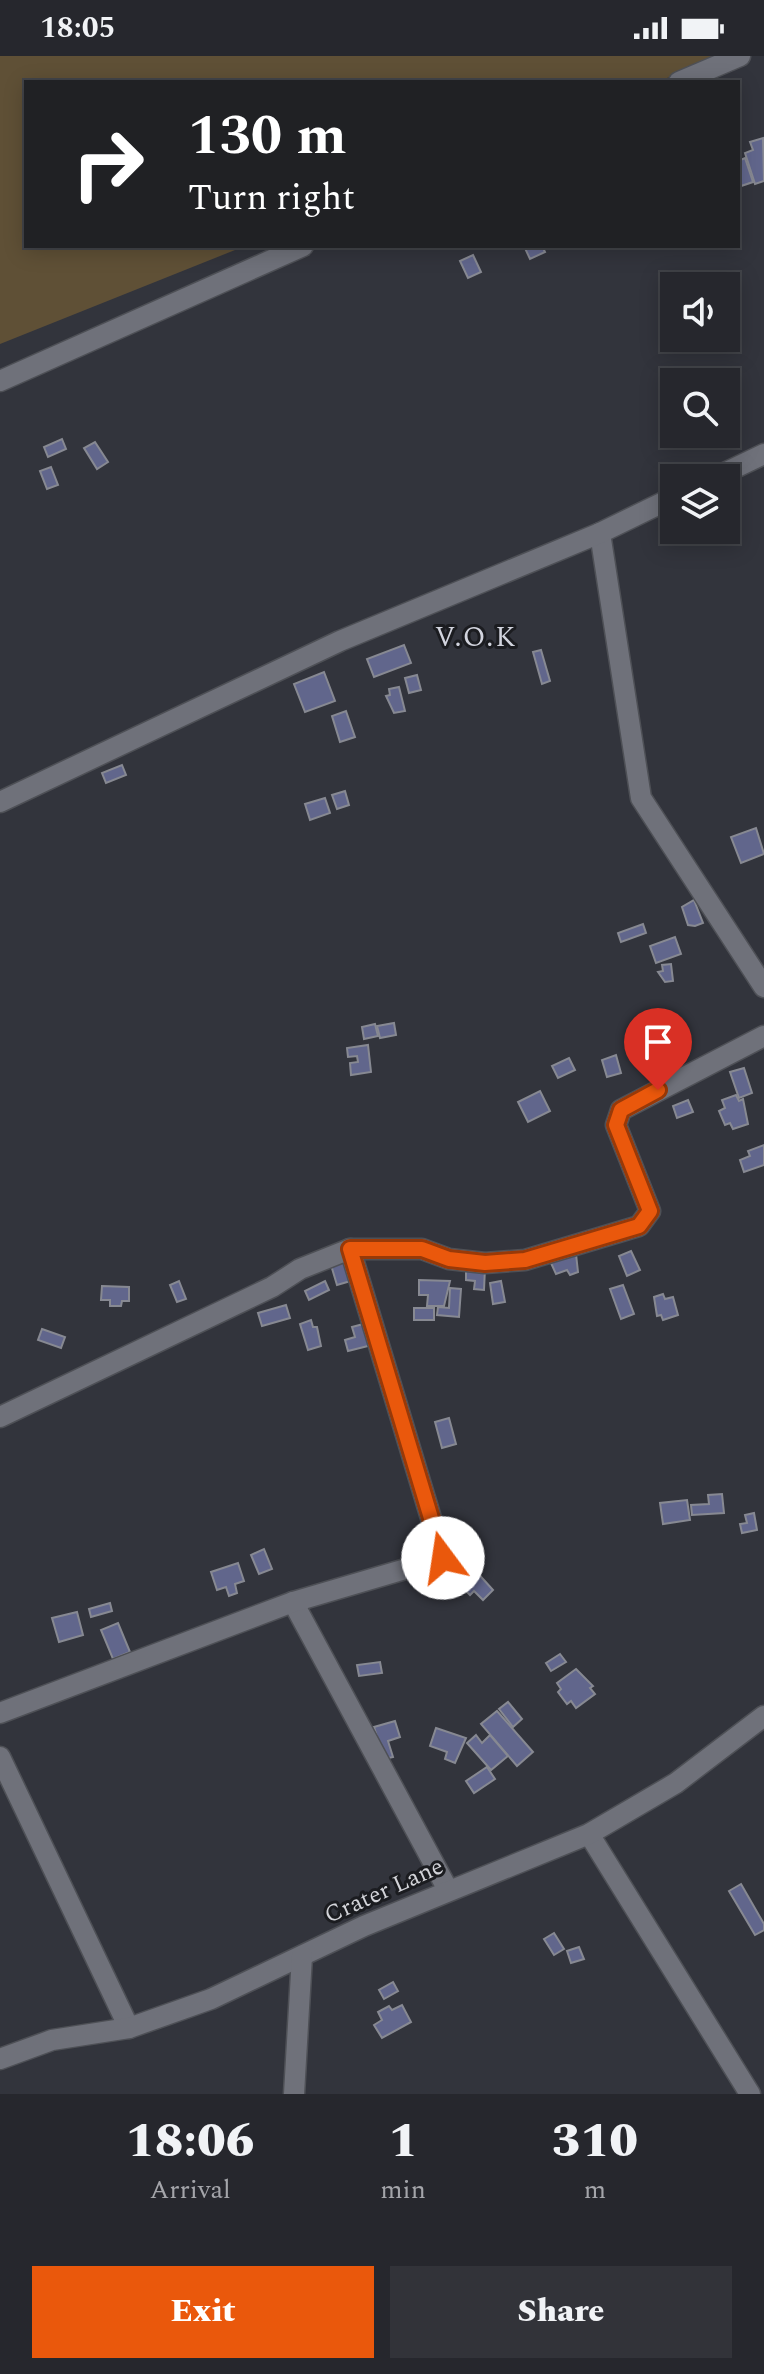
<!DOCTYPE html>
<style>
body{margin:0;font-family:Spectral,serif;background:#323339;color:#f1f3f6;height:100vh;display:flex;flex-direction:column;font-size:30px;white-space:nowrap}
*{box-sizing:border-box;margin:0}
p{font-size:26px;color:#a4a5aa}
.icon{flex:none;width:44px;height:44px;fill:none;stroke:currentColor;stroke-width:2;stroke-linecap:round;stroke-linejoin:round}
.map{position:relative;height:2038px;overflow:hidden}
.sheet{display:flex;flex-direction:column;background:#26272d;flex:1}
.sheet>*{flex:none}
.guide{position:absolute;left:24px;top:24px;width:716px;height:168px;border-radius:0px;box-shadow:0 4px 20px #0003,0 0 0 2px #424449;background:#202124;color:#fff;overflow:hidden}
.buttons{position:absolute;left:660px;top:216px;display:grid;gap:16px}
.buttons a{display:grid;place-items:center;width:80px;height:80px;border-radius:0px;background:#26272d;box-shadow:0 4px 20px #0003,0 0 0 2px #424449;font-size:40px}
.pin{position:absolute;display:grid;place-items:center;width:68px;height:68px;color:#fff;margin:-82px -34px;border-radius:50% 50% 50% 0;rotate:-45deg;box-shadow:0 0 8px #0007}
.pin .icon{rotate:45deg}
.me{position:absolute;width:88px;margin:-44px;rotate:346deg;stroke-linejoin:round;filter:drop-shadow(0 0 6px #0008)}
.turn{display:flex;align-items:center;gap:28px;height:168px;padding:0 32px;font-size:36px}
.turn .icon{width:104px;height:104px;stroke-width:2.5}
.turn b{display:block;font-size:56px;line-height:68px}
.eta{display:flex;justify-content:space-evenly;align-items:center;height:136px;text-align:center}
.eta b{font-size:48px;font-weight:800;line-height:56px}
.cta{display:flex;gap:16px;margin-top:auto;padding:16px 32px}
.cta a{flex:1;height:92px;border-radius:0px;background:#ea580c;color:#fff;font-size:32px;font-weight:800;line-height:92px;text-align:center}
.cta a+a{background:#323339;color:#f1f3f6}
.status{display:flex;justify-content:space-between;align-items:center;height:56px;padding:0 40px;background:#26272d;direction:ltr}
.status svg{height:22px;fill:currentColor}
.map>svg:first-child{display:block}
.green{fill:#5f5036}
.building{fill:#61668c;stroke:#878992;stroke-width:2}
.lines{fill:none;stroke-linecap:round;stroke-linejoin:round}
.minor-casing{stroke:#4e5056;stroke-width:23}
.minor{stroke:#6f717a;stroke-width:20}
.route-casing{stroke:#983908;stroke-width:20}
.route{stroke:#ea580c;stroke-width:14}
.labels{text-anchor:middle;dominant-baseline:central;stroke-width:6;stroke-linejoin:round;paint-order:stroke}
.street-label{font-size:24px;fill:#d3d4d9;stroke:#1b1c20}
.quarter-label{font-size:28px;letter-spacing:2px;fill:#d2d4de;stroke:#1b1c20}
</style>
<div class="status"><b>18:05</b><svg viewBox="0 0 49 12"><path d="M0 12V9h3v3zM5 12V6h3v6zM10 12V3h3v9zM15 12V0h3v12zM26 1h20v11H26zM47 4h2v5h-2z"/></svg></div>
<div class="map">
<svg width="764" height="2038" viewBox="0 0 764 2038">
<rect width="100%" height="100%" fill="#32343c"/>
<!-- green -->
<path class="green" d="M0,0H722L657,26H26V190H245L0,288Z"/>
<!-- building -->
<g class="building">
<path d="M763,82L764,125L755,128L745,97L753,94L750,86Z"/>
<path d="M745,102L753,126L738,131V105Z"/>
<path d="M524,190H542L545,196L530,203Z"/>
<path d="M473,199L481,216L468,222L460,205Z"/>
<path d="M62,383L66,393L48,401L44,391Z"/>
<path d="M95,386L108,406L97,413L84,392Z"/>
<path d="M51,411L58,429L47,433L40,415Z"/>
<path d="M404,589L411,607L374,621L367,603Z"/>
<path d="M541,594L550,625L542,628L533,596Z"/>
<path d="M324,616L335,645L305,656L294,628Z"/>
<path d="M417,619L421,634L409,637L405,622Z"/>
<path d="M399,631L405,655L394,657L386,640L390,639L389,633Z"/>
<path d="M346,655L355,681L340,686L332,660Z"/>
<path d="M122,709L126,719L106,727L102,717Z"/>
<path d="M345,735L349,749L337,753L332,739Z"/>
<path d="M325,742L330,757L310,764L305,748Z"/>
<path d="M756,772L764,798L741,807L731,781Z"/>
<path d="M694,844L703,867L695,870L688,869L682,851Z"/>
<path d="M643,868L646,877L621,886L618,877Z"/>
<path d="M675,881L681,898L656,907L650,890Z"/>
<path d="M671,908L673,925L665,926L658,916L663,915L662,909Z"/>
<path d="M394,967L396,979L380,982L377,970Z"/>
<path d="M375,968L378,980L364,983L362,971Z"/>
<path d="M368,989L371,1016L351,1019L350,1007L358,1006L357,1000L348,1001L347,992Z"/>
<path d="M616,999L621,1017L607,1021L602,1004Z"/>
<path d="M569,1002L575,1014L558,1022L552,1010Z"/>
<path d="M744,1012L752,1037L739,1042L730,1016Z"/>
<path d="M540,1035L550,1055L528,1066L518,1046Z"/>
<path d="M736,1039L739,1045L743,1043L748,1068L733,1073L730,1067L725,1069L719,1055L725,1052L722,1044Z"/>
<path d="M688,1044L693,1056L677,1062L673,1050Z"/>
<path d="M764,1089V1109L744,1116L740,1104L750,1100L748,1095Z"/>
<path d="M631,1195L640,1214L627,1220L619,1200Z"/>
<path d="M576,1198L578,1216L570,1219L567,1214L556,1218L551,1207Z"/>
<path d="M348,1204L354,1224L337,1229L331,1209Z"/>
<path d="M466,1211L485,1212L484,1234L474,1233L475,1225L466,1224Z"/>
<path d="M419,1224L450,1225L444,1250H427L428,1239H419Z"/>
<path d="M179,1225L186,1243L177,1246L170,1229Z"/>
<path d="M325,1225L329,1234L309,1244L305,1235Z"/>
<path d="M501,1225L505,1246L493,1248L490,1227Z"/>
<path d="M623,1229L634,1258L621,1263L610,1233Z"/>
<path d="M102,1230L129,1231V1245H122L121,1250H110V1244H101Z"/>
<path d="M450,1232L461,1233L459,1261L437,1259L438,1251L449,1252Z"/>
<path d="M663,1238L665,1243L673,1241L678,1259L663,1264L661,1259L657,1260L654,1241Z"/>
<path d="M286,1249L290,1262L262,1270L258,1257Z"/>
<rect x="414" y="1252" width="20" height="12"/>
<path d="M311,1264L313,1271H317L321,1290L308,1294L300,1268Z"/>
<path d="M367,1267L372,1289L348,1295L345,1284L355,1281L352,1271Z"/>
<path d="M42,1273L65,1281L61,1292L38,1284Z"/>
<path d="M449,1362L456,1388L442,1392L435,1366Z"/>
<path d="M722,1438L724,1457L692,1459L691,1449L709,1448L708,1439Z"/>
<path d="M687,1444L690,1464L663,1468L660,1447Z"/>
<path d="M754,1457L757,1474L742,1477L740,1468L747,1467L745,1459Z"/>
<path d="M264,1493L272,1513L259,1518L251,1499Z"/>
<path d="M238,1507L244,1525L235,1528L237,1537L229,1540L226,1531L217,1534L211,1516Z"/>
<path d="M474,1513L493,1534L483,1544L474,1535L470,1539L461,1530Z"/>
<path d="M110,1547L112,1555L91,1561L89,1553Z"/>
<path d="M77,1556L83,1579L59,1586L52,1562Z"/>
<path d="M118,1567L130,1596L113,1603L101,1574Z"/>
<path d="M560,1598L566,1606L551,1615L546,1607Z"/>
<path d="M380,1606L382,1617L359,1620L357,1609Z"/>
<path d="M576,1613L593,1630L590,1632L595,1638L576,1652L571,1645L567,1648L558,1636L561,1633L557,1627Z"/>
<path d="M508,1646L522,1663L513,1671L499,1653Z"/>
<path d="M497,1655L533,1696L517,1710L481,1668Z"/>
<path d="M395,1665L400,1681L388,1685L393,1701L384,1703L374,1671Z"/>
<path d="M436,1672L466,1682L455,1707L445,1703L447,1696L430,1690Z"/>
<path d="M476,1679L482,1687L490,1679L508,1700L491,1714L467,1687Z"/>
<path d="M487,1711L495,1723L474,1737L466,1725Z"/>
<path d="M741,1828L764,1868V1874L755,1879L729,1835Z"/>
<path d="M554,1877L564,1893L554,1899L544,1883Z"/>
<path d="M579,1891L584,1903L571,1907L567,1895Z"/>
<path d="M393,1926L398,1935L384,1943L379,1934Z"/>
<path d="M402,1949L411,1966L382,1982L374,1969L382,1964L378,1956L389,1950L392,1954Z"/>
</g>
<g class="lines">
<defs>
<g id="minor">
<path d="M679,26L740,0"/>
<path d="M0,325L303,190"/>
<path d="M714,422L764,398"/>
<path d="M600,477L641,742L764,931"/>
<path d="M0,746L340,585L600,477L674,441"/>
<path d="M0,1361L272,1231L300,1213L350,1193H422L449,1203L485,1207L525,1204L639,1170L650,1155L616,1069L621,1054L764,980"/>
<path d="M293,1546L448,1834"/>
<path d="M0,1657L293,1546L443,1502L350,1193"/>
<path d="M0,1701L129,1972"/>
<path d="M589,1778L750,2038"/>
<path d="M0,2003L52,1984L129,1972L211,1943L364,1870L589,1778L676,1727L764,1660"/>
<path d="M294,2038L302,1900"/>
</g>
</defs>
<!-- minor casing -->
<use href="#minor" class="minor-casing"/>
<!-- minor -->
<use href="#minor" class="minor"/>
</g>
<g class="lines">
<defs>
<path id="route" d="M443,1502L350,1193H422L449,1203L485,1207L525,1204L639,1170L650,1155L616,1069L621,1054L658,1034"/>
</defs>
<!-- route casing -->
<use href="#route" class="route-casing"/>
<!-- route -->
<use href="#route" class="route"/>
</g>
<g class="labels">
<!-- street labels -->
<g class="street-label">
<text transform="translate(384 1835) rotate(-24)">Crater Lane</text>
</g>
<!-- quarter labels -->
<g class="quarter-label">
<text x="476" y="581">V.O.K</text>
</g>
</g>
</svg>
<div class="buttons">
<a><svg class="icon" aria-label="sound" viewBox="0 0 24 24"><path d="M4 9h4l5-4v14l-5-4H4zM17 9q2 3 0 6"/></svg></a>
<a><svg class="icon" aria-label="search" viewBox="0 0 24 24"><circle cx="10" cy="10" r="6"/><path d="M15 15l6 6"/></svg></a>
<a><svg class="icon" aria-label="layers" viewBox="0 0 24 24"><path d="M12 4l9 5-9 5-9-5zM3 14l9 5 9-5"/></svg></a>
</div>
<div class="pin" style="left:658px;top:1034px;background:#d93025"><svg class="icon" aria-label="arrive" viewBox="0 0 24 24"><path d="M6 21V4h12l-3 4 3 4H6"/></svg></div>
<svg class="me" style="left:443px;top:1502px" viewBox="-20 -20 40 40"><circle r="19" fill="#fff"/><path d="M0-13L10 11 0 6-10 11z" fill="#ea580c"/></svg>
<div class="guide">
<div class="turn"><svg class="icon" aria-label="right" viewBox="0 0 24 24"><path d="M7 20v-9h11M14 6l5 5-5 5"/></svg><div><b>130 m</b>Turn right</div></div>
</div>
</div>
<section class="sheet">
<div class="eta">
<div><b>18:06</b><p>Arrival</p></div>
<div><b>1</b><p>min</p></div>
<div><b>310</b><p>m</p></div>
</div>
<div class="cta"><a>Exit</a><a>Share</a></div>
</section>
